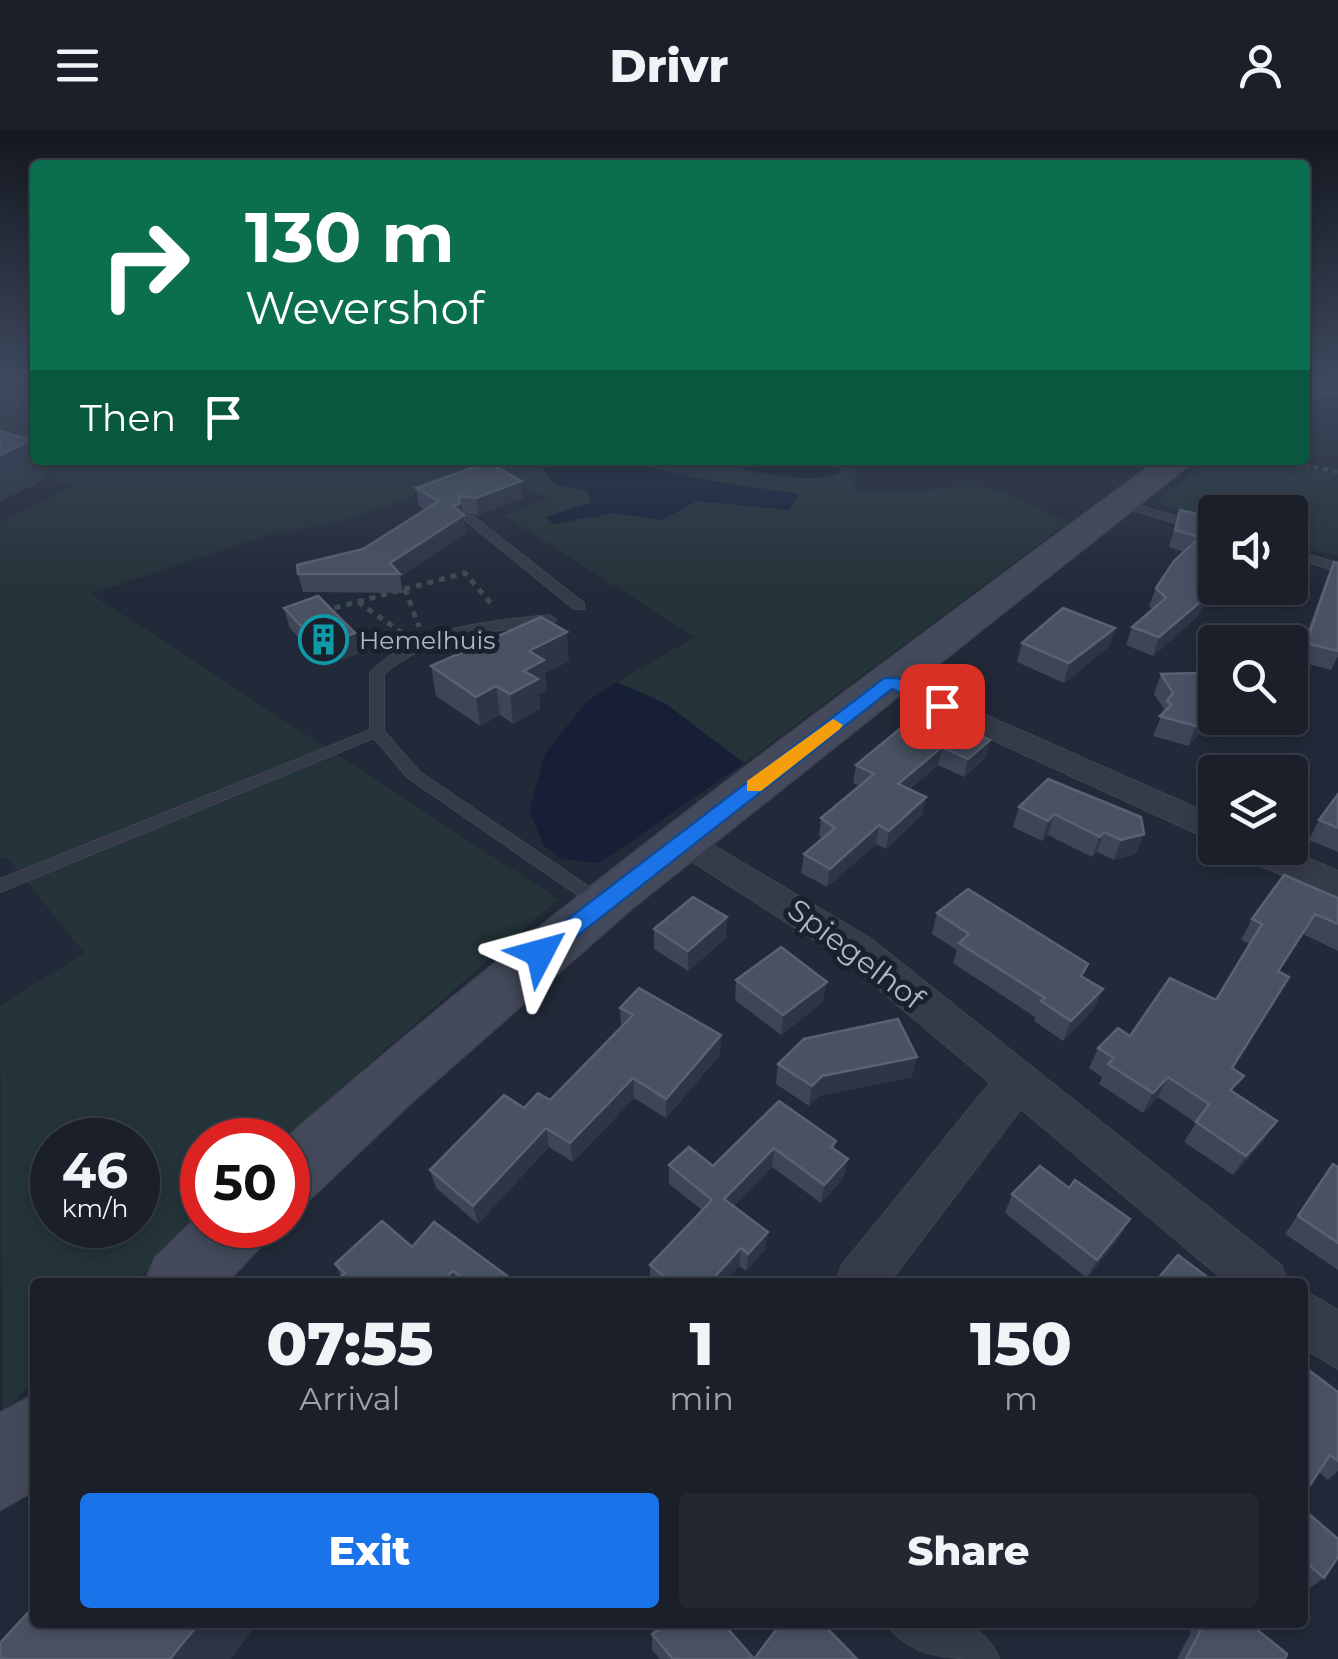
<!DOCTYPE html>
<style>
body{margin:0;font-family:Montserrat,sans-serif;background:#232732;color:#f1f3f6;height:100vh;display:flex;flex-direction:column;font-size:38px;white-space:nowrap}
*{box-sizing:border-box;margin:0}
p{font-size:32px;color:#9fa2a8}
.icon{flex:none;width:55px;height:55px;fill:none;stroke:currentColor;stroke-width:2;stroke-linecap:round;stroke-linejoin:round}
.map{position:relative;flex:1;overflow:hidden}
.sheet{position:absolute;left:30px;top:1148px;width:1278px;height:350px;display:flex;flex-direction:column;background:#1a1f2a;border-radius:10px;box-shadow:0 5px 15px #0003,0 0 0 2px #383d47}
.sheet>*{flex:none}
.banner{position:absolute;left:30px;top:30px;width:1280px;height:305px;border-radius:10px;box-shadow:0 5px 15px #0003,0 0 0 2px #383d47;background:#0b6e4f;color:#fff;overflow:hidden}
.tools{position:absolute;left:1198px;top:365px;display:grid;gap:20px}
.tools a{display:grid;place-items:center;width:110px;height:110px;border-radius:10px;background:#1a1f2a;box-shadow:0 5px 15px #0003,0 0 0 2px #383d47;font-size:50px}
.speed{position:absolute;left:30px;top:988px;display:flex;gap:20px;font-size:50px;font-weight:700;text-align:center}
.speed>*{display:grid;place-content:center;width:130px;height:130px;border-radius:50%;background:#1a1f2a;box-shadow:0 5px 15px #0003,0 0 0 2px #383d47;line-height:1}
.speed small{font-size:25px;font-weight:400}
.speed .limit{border:15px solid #d22;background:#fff;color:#111}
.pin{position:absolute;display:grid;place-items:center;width:85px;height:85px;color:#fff;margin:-42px;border-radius:20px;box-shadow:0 5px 15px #0006}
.me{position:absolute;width:110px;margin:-55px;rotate:51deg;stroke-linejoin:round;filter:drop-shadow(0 0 8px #0008)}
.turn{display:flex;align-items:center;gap:35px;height:210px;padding:0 50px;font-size:45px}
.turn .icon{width:130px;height:130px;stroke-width:2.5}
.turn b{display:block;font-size:70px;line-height:85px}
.then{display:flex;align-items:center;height:95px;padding:0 50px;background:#0003;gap:20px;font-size:38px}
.eta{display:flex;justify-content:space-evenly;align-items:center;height:170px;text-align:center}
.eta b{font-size:60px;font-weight:800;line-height:70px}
.button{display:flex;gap:20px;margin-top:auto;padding:20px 50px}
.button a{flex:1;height:115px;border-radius:10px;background:#1a73e8;color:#fff;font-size:40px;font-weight:800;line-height:115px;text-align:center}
.button a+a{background:#232732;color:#f1f3f6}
header{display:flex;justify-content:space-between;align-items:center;height:130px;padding:0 50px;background:#1a1f2a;font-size:45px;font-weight:800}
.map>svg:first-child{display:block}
.green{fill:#243439;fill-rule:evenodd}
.water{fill:#161f35}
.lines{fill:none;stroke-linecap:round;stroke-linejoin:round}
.service-casing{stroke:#3f4452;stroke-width:2}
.minor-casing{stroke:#3f4452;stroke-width:2}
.secondary-casing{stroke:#3f4452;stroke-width:3}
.path-far1{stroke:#3c4d51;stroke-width:4;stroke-dasharray:5 5;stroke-linecap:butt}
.path{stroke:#3c4d51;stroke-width:5;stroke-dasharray:6 6;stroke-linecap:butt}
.service{fill:#353b48;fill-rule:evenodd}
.minor{fill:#353b48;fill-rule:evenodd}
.secondary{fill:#444a5b;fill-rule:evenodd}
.wall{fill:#3d4557}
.shaded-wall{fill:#2d3546}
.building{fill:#495263;stroke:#596172;stroke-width:2.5}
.route{fill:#1a73e8;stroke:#114b97;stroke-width:2.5}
.slow{fill:#f59e0b}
.labels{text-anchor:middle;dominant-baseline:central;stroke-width:10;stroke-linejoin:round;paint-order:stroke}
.far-poi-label{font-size:25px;fill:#b0b6c5;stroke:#1b202d;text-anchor:start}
.street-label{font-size:30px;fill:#b0b6c5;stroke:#1b202d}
</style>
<header><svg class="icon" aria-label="menu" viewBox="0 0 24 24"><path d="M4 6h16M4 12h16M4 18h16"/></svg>Drivr<svg class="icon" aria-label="person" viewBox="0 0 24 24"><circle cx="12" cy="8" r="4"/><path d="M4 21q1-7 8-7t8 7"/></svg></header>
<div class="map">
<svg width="1338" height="1529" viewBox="0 0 1338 1529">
<rect width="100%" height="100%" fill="#222938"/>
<!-- green -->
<g class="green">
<path d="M0,248H35V330H544L542,338L587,361L594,388L613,383L661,390L697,371L788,380L798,364L700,349L620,330H703L806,347L833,333L825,330H836L858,344L851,360C901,370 920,359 967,357C1002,356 1038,378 1069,392L744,633L666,574L617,552L695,507L504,386L547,368L484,334L396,373L339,392L271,404L91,464L558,769L282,1010H202V1087L136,1152H35V1251L3,1282L0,876L84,823L7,727L0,729V393L74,356L0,335ZM52,1010H138V1095H52Z"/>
<path d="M1210,330H1276L1338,344V426L1290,412V382H1215V390L1156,372Z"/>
</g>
<!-- water -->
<g class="water">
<path d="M544,330H620L700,349L799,364L789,380L697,371L661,390L613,383L553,394L546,387L593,372L587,361L556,356L542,338Z"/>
<path d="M703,330H825L842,341C814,360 736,337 703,330Z"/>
<path d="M617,552L666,574L744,633L610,726L596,733L561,729L544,716L529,681L545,624L586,572Z"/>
</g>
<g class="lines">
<defs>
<g id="service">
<path d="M1122,371L1215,397V405L1118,376L1116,374Z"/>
<path d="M465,386H473L584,473V479H574L465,390Z"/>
<path d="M1290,419L1338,433V441L1290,427Z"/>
<path d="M549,485L556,489L554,492C494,503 432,502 384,544V601L420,642L607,769L610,773L607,777H595L408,648L374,608L0,762V749L370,600V543C413,497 490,491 549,485Z"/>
</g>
<g id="minor">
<path d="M890,543L1215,686V712L879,558L875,552Z"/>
<path d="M684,698L870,808L1281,1135L1288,1152H1226L1021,979L890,1152H835L842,1135L990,953L842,828L671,718L666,710L671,702Z"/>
<path d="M1235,718H1284L1338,741V769L1240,727Z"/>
<path d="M1302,1159L1338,1180V1239L1302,1217Z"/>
<path d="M886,1492C934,1492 978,1478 999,1529C952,1529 908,1529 886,1492Z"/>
</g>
<g id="secondary">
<path d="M1338,248V263L1305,271V253Z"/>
<path d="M1158,330H1195L631,779L415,969L311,1068L288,1076V1010H284C562,767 861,549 1158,330Z"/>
<path d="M202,1082V1095H270L260,1117L227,1152H145L155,1128Z"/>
<path d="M35,1264V1360L0,1380V1283Z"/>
</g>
</defs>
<!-- service casing -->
<use href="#service" class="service-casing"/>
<!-- minor casing -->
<use href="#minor" class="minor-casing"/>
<!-- secondary casing -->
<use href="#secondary" class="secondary-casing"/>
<!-- path-far1 -->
<path class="path-far1" d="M1284,330L1338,342"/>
<!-- path -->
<g class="path">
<path d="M405,459L419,497"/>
<path d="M358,472L401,502"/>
<path d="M327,484V480L465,443L494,477"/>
</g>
<!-- service -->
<use href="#service" class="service"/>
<!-- minor -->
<use href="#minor" class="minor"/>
<!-- secondary -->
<use href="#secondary" class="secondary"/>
</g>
<!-- wall -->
<g class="wall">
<path d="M416,358L523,368L478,385L462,383L466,403L400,447L403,463L303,462L298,444L363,419L425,380L419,376Z"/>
<path d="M1180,380L1215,388V458H1216L1198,486L1153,526L1126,515L1132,497L1153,479L1149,476L1156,458L1184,422L1169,417Z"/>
<path d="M1334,432L1338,433V526L1331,540L1297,531L1326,450Z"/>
<path d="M284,478L360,523L324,536L289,497Z"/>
<path d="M1115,498L1109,517L1064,553L1017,532L1022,513Z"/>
<path d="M569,531L545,543L547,560L539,564L540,579L513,594L500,585L480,596L436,566L431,536Z"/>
<path d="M1161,544L1207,555H1215V588H1245L1241,598L1204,599L1188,616L1153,606L1164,579L1154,564Z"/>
<path d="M924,579L990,610L985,628L964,647L938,635L910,659L926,667L922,685L886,719L876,714L827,757L801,743L804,724L822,709L819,706L821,688L859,656L853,653L856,635Z"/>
<path d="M1338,664V722L1309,710L1319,690Z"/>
<path d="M1019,677L1141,687L1136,724L1114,730L1097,722L1092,727L1048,705L1042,711L1013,697Z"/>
<path d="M1338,768V821L1303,804L1279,842L1233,938V963L1264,1010L1233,1045L1184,1012L1196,993L1158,967L1143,983L1099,954L1102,947L1089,938L1098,918L1216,870L1250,814L1241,810L1252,789Z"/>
<path d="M937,783L1083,847L1103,859L1094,879L1063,911L1034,891L1035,887L953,833L957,820L932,804Z"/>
<path d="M727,787L726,808L688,841L654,819V799Z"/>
<path d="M736,850L823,872L781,905L735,870Z"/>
<path d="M620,878L721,905L720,925L666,988L634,968L573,1032L549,1017L478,1094L436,1058L430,1040L524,978L550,970L621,897Z"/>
<path d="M778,934L912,947L819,966L809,976L776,954Z"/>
<path d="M779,971L836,1011L834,1020L844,1047L821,1073L772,1037L733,1076L768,1102L765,1120L746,1141L739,1136L724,1152H650V1135L702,1080L669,1054V1035L713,1036Z"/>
<path d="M1333,1034L1338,1037V1140L1285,1104Z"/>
<path d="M1012,1064L1119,1108L1087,1148L1005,1083Z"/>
<path d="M412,1117L511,1152H334L341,1146L335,1134Z"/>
<path d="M1338,1262V1341L1328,1350L1319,1342Z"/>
<path d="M1302,1378L1324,1448L1307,1460L1302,1455Z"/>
<path d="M1180,1492H1251L1250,1494L1285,1529H1177L1191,1502Z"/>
<path d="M652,1504L754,1529H660L652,1520Z"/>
</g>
<!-- shaded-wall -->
<g class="shaded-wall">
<path d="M31,310L35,319V330H39L47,348L0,372V325Z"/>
<path d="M521,351L523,368L478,385L476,368Z"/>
<path d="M460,366L466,403L400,447L390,433L453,376Z"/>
<path d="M1215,452V458H1216L1198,486L1153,526L1159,507Z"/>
<path d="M1115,498L1109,517L1064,553L1069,533Z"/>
<path d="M567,502L569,531L545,543L547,560L539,564L540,579L513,594L510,564L524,541L529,521Z"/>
<path d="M355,503L360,523L324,536L320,516Z"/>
<path d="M496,556L500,585L480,596L476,567Z"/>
<path d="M1212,579L1204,599L1188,616L1196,596Z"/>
<path d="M990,610L985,628L964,647L968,629Z"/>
<path d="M942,617L938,635L895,672L898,654Z"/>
<path d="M926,667L922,685L886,719L889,701Z"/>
<path d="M1054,684L1048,705L1042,711L1048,691Z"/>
<path d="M879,695L876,714L827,757L830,739Z"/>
<path d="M1104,702L1097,722L1092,727L1100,707Z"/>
<path d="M1144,704L1136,724L1114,730L1121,710Z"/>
<path d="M727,787L726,808L688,841V821Z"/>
<path d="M827,852L823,872L781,905L783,885Z"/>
<path d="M1103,859L1094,879L1063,911L1071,891Z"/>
<path d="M721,905L720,925L666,988V969Z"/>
<path d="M917,927L912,947L819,966L809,976L812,956L822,946Z"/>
<path d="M1168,947L1158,967L1143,983L1153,963Z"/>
<path d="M633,948L634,968L573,1032L570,1013Z"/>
<path d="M1277,991L1264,1010L1233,1045L1246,1026Z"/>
<path d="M546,998L549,1017L478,1094L473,1076Z"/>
<path d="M774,1018L772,1037L723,1087L724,1069Z"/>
<path d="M848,1029L844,1047L821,1073L824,1055Z"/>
<path d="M1130,1089L1119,1108L1087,1148L1097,1130Z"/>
<path d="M768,1102L765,1120L746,1141L748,1124Z"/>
<path d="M741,1118L739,1136L724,1152H710Z"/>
<path d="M453,1141L457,1152H441Z"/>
<path d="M200,1492H259L231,1529H170Z"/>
</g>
<!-- building -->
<g class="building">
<path d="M0,301L31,310L0,325Z"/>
<path d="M488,332L521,351L476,368L460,366L459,374L453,376L464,385L390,433L400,444H298L297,435L363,419L439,371L416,358Z"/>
<path d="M1180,380L1215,388V452L1205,468L1159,507L1132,497L1166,468L1156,458L1174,431L1200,407L1175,400Z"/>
<path d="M1334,432L1338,433V521L1306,513Z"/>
<path d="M318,466L355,503L320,516L284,478Z"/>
<path d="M1063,478L1115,498L1069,533L1022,513Z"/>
<path d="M541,487L567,502L529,521L544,530L524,541L538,549L510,564L496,556L476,567L431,536Z"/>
<path d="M1195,543L1207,555H1215V579H1212L1196,596L1160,586L1171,575L1167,571L1173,563L1161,544Z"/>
<path d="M924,579L990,610L968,629L942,617L898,654L926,667L889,701L879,695L830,739L804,724L835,698L821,688L874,644L856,635Z"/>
<path d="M1048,649L1141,687L1144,704L1121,710L1104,702L1100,707L1054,684L1048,691L1019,677Z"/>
<path d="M1338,664V698L1319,690Z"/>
<path d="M1284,745L1338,768V794L1315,784L1278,841L1289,847L1232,938L1244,946L1230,960L1277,991L1246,1026L1196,992L1209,974L1168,947L1153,963L1108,934L1114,928L1098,918L1118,898L1130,906L1170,848L1216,870L1262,794L1252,789Z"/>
<path d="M968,759L1088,834L1081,846L1103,859L1071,891L1041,871L1045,868L959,813L969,804L937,783Z"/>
<path d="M693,767L727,787L688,821L654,799Z"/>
<path d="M781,817L827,852L783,885L736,850Z"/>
<path d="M639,858L721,905L666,969L633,948L570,1013L546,998L473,1076L430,1040L504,965L524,978L538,963L550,970L633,885L620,878Z"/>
<path d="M898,889L917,927L822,946L812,956L778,934L804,909Z"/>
<path d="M779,971L836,1011L831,1017L848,1029L824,1055L774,1018L724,1069L768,1102L748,1124L741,1118L710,1152H671L650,1135L712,1070L669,1035L689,1017L713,1036Z"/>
<path d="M1333,1034L1338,1037V1113L1298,1086Z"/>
<path d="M1040,1036L1069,1058L1075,1050L1130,1089L1097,1130L1012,1064Z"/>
<path d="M382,1091L412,1117L434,1092L510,1148L506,1152H468L453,1141L441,1152H334L345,1143L335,1134Z"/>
<path d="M1178,1125L1214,1152H1155Z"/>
<path d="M1302,1235L1338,1262V1331L1330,1325L1302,1367Z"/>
<path d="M1302,1378L1338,1409V1427L1324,1448L1302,1429Z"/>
<path d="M35,1475V1492H200L170,1529H0V1513Z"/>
<path d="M669,1492H722L754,1529H673L652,1504Z"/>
<path d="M782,1492H821L857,1529H754Z"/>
<path d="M1205,1492H1251L1250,1494L1287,1524L1285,1529H1186Z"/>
</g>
<!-- sky -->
<linearGradient id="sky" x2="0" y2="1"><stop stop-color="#13171f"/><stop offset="0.54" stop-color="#3e495e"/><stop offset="1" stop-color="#3e495e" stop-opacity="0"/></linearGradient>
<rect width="1338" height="462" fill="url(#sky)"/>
<!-- route -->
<path class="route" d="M884,548H897L952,576L936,580L892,559L548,829H531L528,823L531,817Z"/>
<!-- slow -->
<path class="slow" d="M833,589L843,595L840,599L761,661H747V651Z"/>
<!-- icons -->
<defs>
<symbol id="building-ring" viewBox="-11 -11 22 22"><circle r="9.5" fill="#1b202d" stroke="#0f9aa8" stroke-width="1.5"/><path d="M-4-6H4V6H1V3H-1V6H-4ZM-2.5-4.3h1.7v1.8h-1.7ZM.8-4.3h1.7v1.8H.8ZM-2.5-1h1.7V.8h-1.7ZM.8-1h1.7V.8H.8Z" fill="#0f9aa8"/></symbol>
</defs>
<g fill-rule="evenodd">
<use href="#building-ring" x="296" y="482" width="55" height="55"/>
</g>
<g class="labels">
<!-- far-poi labels -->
<g class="far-poi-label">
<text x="359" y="510">Hemelhuis</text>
</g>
<!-- street labels -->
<g class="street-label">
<text transform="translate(856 824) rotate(37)">Spiegelhof</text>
</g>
</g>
</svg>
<div class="tools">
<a><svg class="icon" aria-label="sound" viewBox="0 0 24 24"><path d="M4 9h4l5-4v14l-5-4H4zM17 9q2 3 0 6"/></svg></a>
<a><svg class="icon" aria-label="search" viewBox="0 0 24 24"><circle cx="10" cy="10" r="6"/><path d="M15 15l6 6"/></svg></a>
<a><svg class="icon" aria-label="layers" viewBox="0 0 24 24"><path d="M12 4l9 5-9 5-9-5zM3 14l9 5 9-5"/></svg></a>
</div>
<div class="speed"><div>46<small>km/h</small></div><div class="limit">50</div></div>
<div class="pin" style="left:942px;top:576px;background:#d93025"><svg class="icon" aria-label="arrive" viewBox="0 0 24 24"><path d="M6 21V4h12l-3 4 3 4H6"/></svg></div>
<svg class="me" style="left:540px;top:823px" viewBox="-20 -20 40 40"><path d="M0-17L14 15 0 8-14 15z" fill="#1a73e8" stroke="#fff" stroke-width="4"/></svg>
<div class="banner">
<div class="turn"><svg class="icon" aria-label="right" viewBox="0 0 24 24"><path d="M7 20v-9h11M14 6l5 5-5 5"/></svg><div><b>130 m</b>Wevershof</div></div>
<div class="then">Then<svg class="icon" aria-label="arrive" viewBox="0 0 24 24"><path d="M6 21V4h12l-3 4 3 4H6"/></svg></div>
</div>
<section class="sheet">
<div class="eta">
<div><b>07:55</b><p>Arrival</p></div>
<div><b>1</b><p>min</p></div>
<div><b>150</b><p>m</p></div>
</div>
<div class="button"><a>Exit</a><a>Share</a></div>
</section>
</div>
